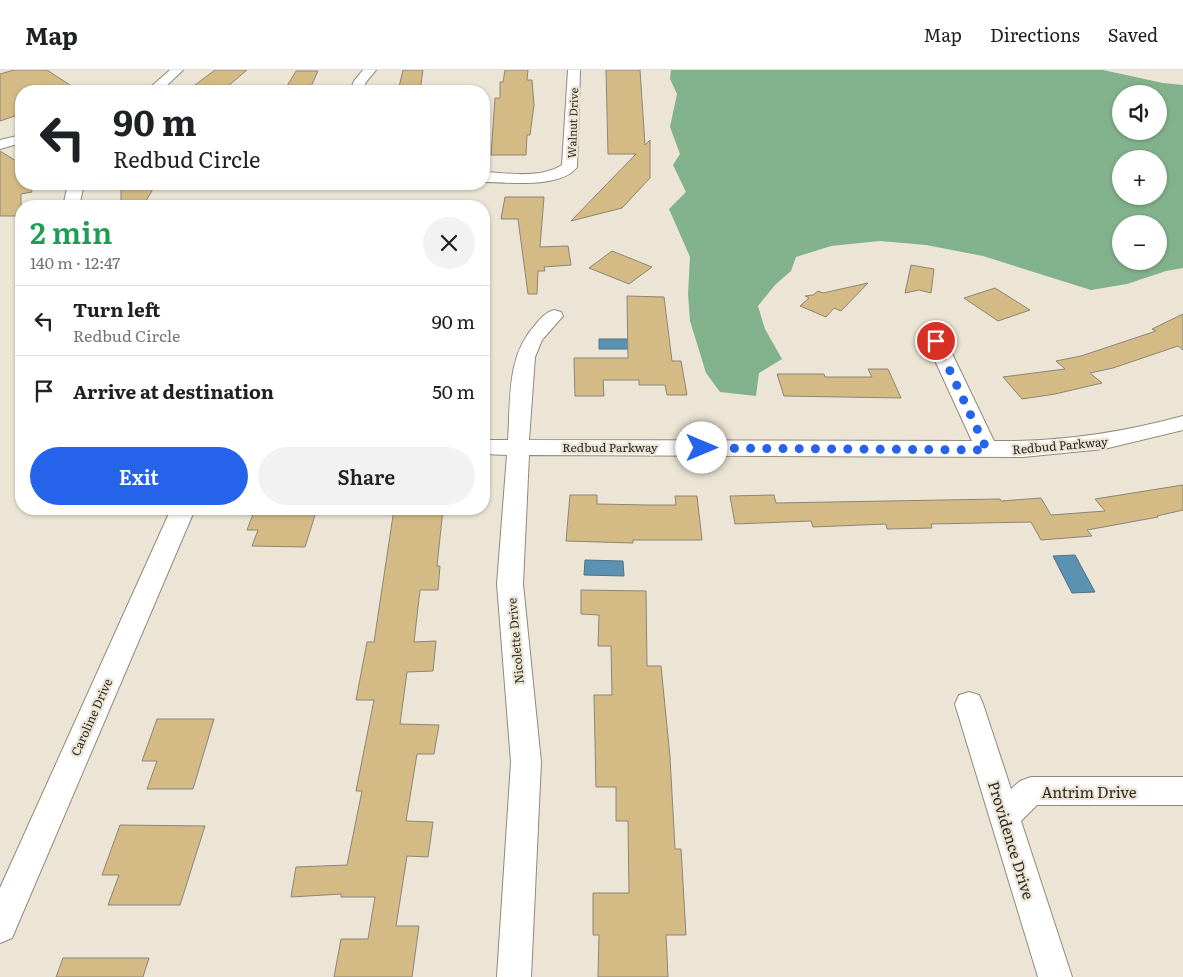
<!DOCTYPE html>
<meta charset="utf-8">
<style>
body{margin:0;font-family:Literata,serif;background:#f2f2f2;color:#202124;height:100vh;display:flex;flex-direction:column;font-size:19px;white-space:nowrap}
*{box-sizing:border-box;margin:0}
p{font-size:16px;color:#757577}
.icon{flex:none;width:28px;height:28px;fill:none;stroke:currentColor;stroke-width:2;stroke-linecap:round;stroke-linejoin:round}
.map{position:relative;flex:1;overflow:hidden}
.side{position:absolute;left:15px;top:130px;width:475px;height:315px;display:flex;flex-direction:column;background:#fff;border-radius:20px;box-shadow:0 1px 4px #0004}
.side>*{flex:none}
.guide{position:absolute;left:15px;top:15px;width:475px;height:105px;border-radius:20px;box-shadow:0 1px 4px #0004;background:#fff;color:#202124;overflow:hidden}
.fabs{position:absolute;left:1112px;top:15px;display:grid;gap:10px}
.fabs a{display:grid;place-items:center;width:55px;height:55px;border-radius:50%;background:#fff;box-shadow:0 1px 4px #0004;font-size:25px}
.pin{position:absolute;display:grid;place-items:center;width:42px;height:42px;color:#fff;margin:-21px;border:2px solid #fff;border-radius:50%;box-shadow:0 1px 5px #0007}
.me{position:absolute;width:55px;margin:-28px;rotate:90deg;stroke-linejoin:round;filter:drop-shadow(0 0 4px #0008)}
.turn{display:flex;align-items:center;gap:18px;height:105px;padding:0 15px;font-size:22px}
.turn .icon{width:65px;height:65px;stroke-width:2.5}
.turn b{display:block;font-size:35px;line-height:42px}
.round{display:grid;place-items:center;flex:none;width:52px;height:52px;border-radius:26px;background:#f2f2f2}
.summary{display:flex;align-items:center;justify-content:space-between;height:85px;padding:0 15px}
h1{font-size:30px;font-weight:600;line-height:38px;color:#1e9e55}
.action{display:flex;gap:10px;margin-top:auto;padding:10px 15px}
.action a{flex:1;height:58px;border-radius:30px;background:#2563eb;color:#fff;font-size:20px;font-weight:600;line-height:58px;text-align:center}
.action a+a{background:#f2f2f2;color:#202124}
ul{padding:0;list-style:none}
li{display:flex;align-items:center;gap:15px;height:70px;padding:0 15px;border-top:1px solid #e0e0e0}
li div{flex:1}
li b{display:block;font-size:19px}
li em{font-style:normal}
header{display:flex;align-items:center;gap:30px;box-sizing:border-box;height:70px;padding:0 25px;background:#fff;border-bottom:1px solid #e0e0e0}
header strong{font-size:24px}
nav{display:flex;gap:28px;margin-inline-start:auto;font-size:18px}
.map>svg:first-child{display:block}
.forest{fill:#82b28b;fill-rule:evenodd}
.water{fill:#5b92b2;stroke:#4d7287}
.building{fill:#d4bb86;stroke:#8c8577}
.lines{fill:none;stroke-linecap:round;stroke-linejoin:round}
.minor-casing{stroke:#918a7c;stroke-width:2}
.minor{fill:#fff;fill-rule:evenodd}
.route{stroke:#2563eb;stroke-width:9;stroke-dasharray:0 16.2}
.labels{text-anchor:middle;dominant-baseline:central;stroke-width:4.5;stroke-linejoin:round;paint-order:stroke}
.far-street-label{font-size:11px;fill:#2c2923;stroke:#ece5d5}
.street-label{font-size:12px;fill:#2c2923;stroke:#ece5d5}
.near-street-label{font-size:15px;fill:#2c2923;stroke:#ece5d5}
</style>
<header>
<strong>Map</strong>
<nav><a>Map</a><a>Directions</a><a>Saved</a></nav>
</header>
<div class="map">
<svg width="1183" height="907" viewBox="0 0 1183 907">
<rect width="100%" height="100%" fill="#ece5d5"/>
<!-- forest -->
<path class="forest" d="M671,0H1103L1163,13L1183,15V198L1166,201L1127,214L1091,220L983,186L926,175L880,171L831,176L796,187L791,201L775,215L758,236L765,259L782,289L759,303L756,326L720,322L706,303L690,251L688,224L690,187L669,139L686,122L673,95L680,84L670,57L677,24L670,9ZM1121,24H1159V61H1121ZM1121,89H1159V126H1121ZM1121,154H1159V191H1121Z"/>
<!-- water -->
<g class="water">
<path d="M599,269H629L630,279H599Z"/>
<path d="M1075,485L1095,522L1072,523L1053,486Z"/>
<path d="M585,490L623,491L624,506L584,505Z"/>
</g>
<!-- building -->
<g class="building">
<path d="M14,0H47L79,21H21V44L0,51V4Z"/>
<path d="M215,0H247L222,21H187Z"/>
<path d="M403,0H423L420,21H398Z"/>
<path d="M505,0H528L527,10H532L534,35L530,65H527L526,85H491L495,28H500V12H503Z"/>
<path d="M606,0H640L645,75L650,70V108L622,138L571,151L636,84H608Z"/>
<path d="M296,1H318L309,21H284Z"/>
<path d="M0,81L21,94V114H31L32,122L21,124V139L16,146H0Z"/>
<path d="M121,114H156L143,136H121Z"/>
<path d="M505,127H544L540,177L568,176L571,195L544,197L545,201H538L537,224H528L518,149H501Z"/>
<path d="M612,181L652,197L629,214L589,198Z"/>
<path d="M911,195L934,199L931,223L919,220L905,223Z"/>
<path d="M868,213L841,241L834,238L826,247L800,236L809,228L805,226L813,225L818,221L823,223Z"/>
<path d="M995,218L1030,240L998,251L964,228Z"/>
<path d="M627,226L664,227L672,291H681L687,325H667L665,315H639V310H603L604,326H575L574,288H628Z"/>
<path d="M1183,244V280L1178,276L1113,298L1090,303L1102,313L1055,324L1022,329L1003,307L1065,299L1056,291L1081,286L1156,261L1152,259Z"/>
<path d="M868,299H888L901,328L784,326L777,304H824L825,307H872Z"/>
<path d="M1183,415V440L1157,446L1158,447L1087,460L1092,466L1041,470L1031,452L931,454L932,458L887,459L886,454L813,457L811,451L735,454L730,426L774,425L776,433L1000,429L1001,431L1041,428L1051,445L1105,441L1095,429Z"/>
<path d="M570,425H597V434L648,435H676L675,426H697L702,470H633V473L566,471Z"/>
<path d="M255,439H317L305,477L252,476L258,460H247Z"/>
<path d="M394,439H443L437,496H440L438,520H420L414,572L436,571L433,601L407,602L400,654L439,655L434,684H417L406,751L433,752L428,787L407,786L396,856H419L412,907H334L341,869H368L375,827H341V824L291,827L296,797L347,795L362,721H356L374,630H356L367,572H374Z"/>
<path d="M581,520L646,521L647,596H661L670,687L675,779H681L686,865H666L668,907H598L599,865H593V823H629L628,751H616V717H596L594,625H612L611,576H598L599,545L581,544Z"/>
<path d="M157,649H214L193,719H147L157,691H142Z"/>
<path d="M120,755L205,756L180,835H108L119,805H102Z"/>
<path d="M63,888H149L143,907H56Z"/>
</g>
<g class="lines">
<defs>
<g id="minor">
<path d="M170,0H183L161,21H146Z"/>
<path d="M363,0H376L366,12L362,21H350L354,11Z"/>
<path d="M568,0H580L577,97C561,119 507,112 484,112V102C508,103 540,109 562,95Z"/>
<path d="M21,65V73L0,79V70Z"/>
<path d="M68,114H84L80,132L77,136H61L64,132Z"/>
<path d="M554,240L561,242L563,246L542,270L535,287L529,370L972,371L926,271L929,267L936,265L943,267L946,271L994,371C1058,372 1121,363 1183,346V360L1104,379L1023,387L529,385L523,514L541,692L531,907H497L511,692L497,514L507,385L484,384V370H508C511,329 506,286 536,254C541,248 546,242 554,240Z"/>
<path d="M171,439H195L12,868L0,873V818Z"/>
<path d="M969,622L979,625L983,634L1011,719L1020,711L1031,707H1183V735H1037L1021,751L1072,907H1038L955,634L959,625Z"/>
</g>
</defs>
<!-- minor casing -->
<use href="#minor" class="minor-casing"/>
<!-- minor -->
<use href="#minor" class="minor"/>
</g>
<g class="lines">
<!-- route -->
<path class="route" d="M702,378L987,380L936,271"/>
</g>
<g class="labels">
<!-- far-street labels -->
<g class="far-street-label">
<text transform="translate(572 53) rotate(-88)">Walnut Drive</text>
</g>
<!-- street labels -->
<g class="street-label">
<text transform="translate(1060 375) rotate(-5)">Redbud Parkway</text>
<text x="610" y="377">Redbud Parkway</text>
<text transform="translate(515 571) rotate(-95)">Nicolette Drive</text>
<text transform="translate(91 647) rotate(-66)">Caroline Drive</text>
</g>
<!-- near-street labels -->
<g class="near-street-label">
<text x="1089" y="721">Antrim Drive</text>
<text transform="translate(1012 770) rotate(73)">Providence Drive</text>
</g>
</g>
</svg>
<div class="fabs">
<a><svg class="icon" aria-label="sound" viewBox="0 0 24 24"><path d="M4 9h4l5-4v14l-5-4H4zM17 9q2 3 0 6"/></svg></a>
<a>+</a>
<a>−</a>
</div>
<div class="pin" style="left:936px;top:271px;background:#d93025"><svg class="icon" aria-label="arrive" viewBox="0 0 24 24"><path d="M6 21V4h12l-3 4 3 4H6"/></svg></div>
<svg class="me" style="left:702px;top:378px" viewBox="-20 -20 40 40"><circle r="19" fill="#fff"/><path d="M0-13L10 11 0 6-10 11z" fill="#2563eb"/></svg>
<div class="guide">
<div class="turn"><svg class="icon" aria-label="left" viewBox="0 0 24 24"><path d="M17 20v-9H6M10 6l-5 5 5 5"/></svg><div><b>90 m</b>Redbud Circle</div></div>
</div>
<section class="side">
<div class="summary"><div><h1>2 min</h1><p>140 m · 12:47</p></div><a class="round"><svg class="icon" aria-label="close" viewBox="0 0 24 24"><path d="M6 6l12 12M18 6L6 18"/></svg></a></div>
<ul>
<li><svg class="icon" aria-label="left" viewBox="0 0 24 24"><path d="M17 20v-9H6M10 6l-5 5 5 5"/></svg><div><b>Turn left</b><p>Redbud Circle</p></div><em>90 m</em></li>
<li><svg class="icon" aria-label="arrive" viewBox="0 0 24 24"><path d="M6 21V4h12l-3 4 3 4H6"/></svg><div><b>Arrive at destination</b></div><em>50 m</em></li>
</ul>
<div class="action"><a>Exit</a><a>Share</a></div>
</section>
</div>
